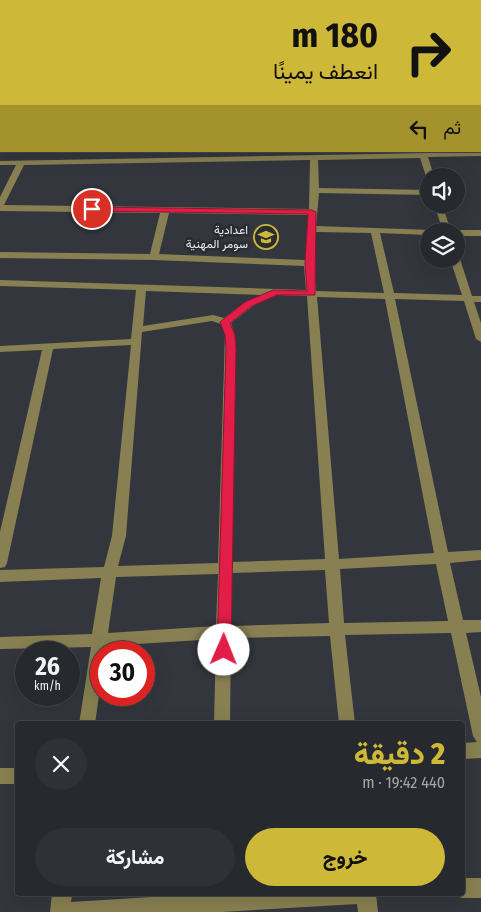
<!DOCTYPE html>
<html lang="ar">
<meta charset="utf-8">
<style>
body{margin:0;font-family:"Fira Sans Condensed",Vazirmatn,sans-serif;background:#2e3136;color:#f1f3f6;direction:rtl;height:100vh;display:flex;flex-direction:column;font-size:19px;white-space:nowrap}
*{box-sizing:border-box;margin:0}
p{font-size:16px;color:#a4a6aa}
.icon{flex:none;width:28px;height:28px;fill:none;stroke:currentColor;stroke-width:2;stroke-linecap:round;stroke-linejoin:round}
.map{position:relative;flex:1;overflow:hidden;direction:ltr}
.side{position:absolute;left:15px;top:721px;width:450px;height:175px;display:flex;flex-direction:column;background:#26292e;border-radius:5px;box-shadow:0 5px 20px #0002,0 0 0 1px #42454a;direction:rtl}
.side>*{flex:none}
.banner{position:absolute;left:0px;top:0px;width:481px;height:152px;box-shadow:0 5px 20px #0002,0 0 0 1px #42454a;direction:rtl;background:#ceb837;color:#111;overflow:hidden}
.tools{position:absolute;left:420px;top:168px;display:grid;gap:10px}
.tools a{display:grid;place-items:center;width:45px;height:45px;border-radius:50%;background:#26292e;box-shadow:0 5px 20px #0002,0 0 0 1px #42454a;font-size:25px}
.speed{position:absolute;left:15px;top:641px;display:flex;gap:10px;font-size:25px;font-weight:700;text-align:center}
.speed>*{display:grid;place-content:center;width:65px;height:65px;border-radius:50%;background:#26292e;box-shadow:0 5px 20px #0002,0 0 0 1px #42454a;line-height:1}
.speed small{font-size:12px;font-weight:400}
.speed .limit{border:8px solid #d22;background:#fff;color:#111}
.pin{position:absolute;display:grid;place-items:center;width:42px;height:42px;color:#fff;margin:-21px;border:2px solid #fff;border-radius:50%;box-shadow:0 1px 5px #0007}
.me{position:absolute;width:55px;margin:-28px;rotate:1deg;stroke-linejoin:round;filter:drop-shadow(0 0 4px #0008)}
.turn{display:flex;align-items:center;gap:18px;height:105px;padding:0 20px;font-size:22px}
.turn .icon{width:65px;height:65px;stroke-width:2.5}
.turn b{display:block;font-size:35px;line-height:42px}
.then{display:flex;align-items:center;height:48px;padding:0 20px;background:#0003;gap:10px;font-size:19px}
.round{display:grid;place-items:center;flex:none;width:52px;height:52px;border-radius:26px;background:#2e3136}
.overview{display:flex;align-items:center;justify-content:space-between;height:85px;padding:0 20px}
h1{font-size:30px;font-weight:800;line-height:38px;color:#ceb837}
.action{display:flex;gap:10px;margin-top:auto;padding:10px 20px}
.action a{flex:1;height:58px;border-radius:30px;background:#ceb837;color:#111;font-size:20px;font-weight:800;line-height:58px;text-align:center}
.action a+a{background:#2e3136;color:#f1f3f6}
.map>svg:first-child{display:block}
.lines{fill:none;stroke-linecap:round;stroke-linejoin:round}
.minor{fill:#888052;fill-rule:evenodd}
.route{fill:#e11d48;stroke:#92132f}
.labels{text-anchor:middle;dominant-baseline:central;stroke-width:5;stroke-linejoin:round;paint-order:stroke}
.far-poi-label{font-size:12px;fill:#eaecf0;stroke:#292d33;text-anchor:end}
</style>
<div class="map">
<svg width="481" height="912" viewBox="0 0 481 912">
<rect width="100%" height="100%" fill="#33373d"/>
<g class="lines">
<!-- minor -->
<g class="minor">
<path d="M60,0H75L76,1H62Z"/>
<path d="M301,0H307L308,1H302Z"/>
<path d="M358,0H364L365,1H359Z"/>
<path d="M480,0H481V4L478,1Z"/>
<rect x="0" y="23" width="1" height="4"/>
<rect x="480" y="23" width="1" height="4"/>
<rect x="480" y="45" width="1" height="5"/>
<rect x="480" y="57" width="1" height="4"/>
<rect x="480" y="119" width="1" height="4"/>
<rect x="0" y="120" width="1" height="4"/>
<path d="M481,152V156L428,157L434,176H429V178L426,176L420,158L318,160L319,188L429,190V195L319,193L316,226L432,230L429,231V235L380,233L394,293L462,295L450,259H456V256L460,259L472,296H481V302H474L481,323V342L476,339L464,301L395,299L448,552L481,550V560L450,563L463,620H481V632L466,633L481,697V758L462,759V743L477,742L473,736L451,633L345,635L355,724H339L330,636L231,638L230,724H214L216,639L106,646L105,652H101V681L95,724H79L91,647L0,649V637L92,634L101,578L0,582V570L104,567L112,536L131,345L53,349L7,563L5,567L0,568V532L42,350L0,352V346L131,339L136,290L0,286V280L306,290L304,266L154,260L0,258V252L150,254L160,213L0,211V197L16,165H0V161ZM310,160L309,209L4,205L24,165ZM169,213L309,215L305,260L159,254ZM316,232L371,233L384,293L316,291L314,263ZM146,291L262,295L245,302L224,318L213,315L143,326ZM276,295L307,296L325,559L232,562L235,335L231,323L253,306ZM317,297L385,299L434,553L339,559ZM212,321L221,324L225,335L218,563L118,566L126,536L142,332ZM436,564L448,621L344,623L340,569ZM325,570L329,623L232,626V573ZM218,574L216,626L108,633L116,577Z"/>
<path d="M434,204H442L451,231H443Z"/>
<path d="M456,230H481V236H456V231H453Z"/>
<rect x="0" y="768" width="18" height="16"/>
<path d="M462,878H481V898H462L455,895L462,894Z"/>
<path d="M52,894H72L71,902L201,894H376L378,912H358L357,904L222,912H50Z"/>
</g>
</g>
<!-- route -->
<path class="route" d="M92,207L312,210L316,212L315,295H277L252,306L230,323L235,335L236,348L231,650L229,654L224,656L219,654L217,650L226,348L225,335L220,322L245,302L273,290L307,291L305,263L308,214L89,211V208Z"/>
<!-- icons -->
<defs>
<symbol id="school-ring" viewBox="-11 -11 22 22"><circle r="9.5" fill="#292d33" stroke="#ceb837" stroke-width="1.5"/><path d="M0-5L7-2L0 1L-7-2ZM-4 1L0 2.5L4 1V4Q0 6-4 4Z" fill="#ceb837"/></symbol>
</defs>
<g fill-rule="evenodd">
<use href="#school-ring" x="252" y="223" width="28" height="28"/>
</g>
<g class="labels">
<!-- far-poi labels -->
<g class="far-poi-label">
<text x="248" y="230">اعدادية<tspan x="248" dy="14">سومر المهنية</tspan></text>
</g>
</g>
</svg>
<div class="tools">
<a><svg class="icon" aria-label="sound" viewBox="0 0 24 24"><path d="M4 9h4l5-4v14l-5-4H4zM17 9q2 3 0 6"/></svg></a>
<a><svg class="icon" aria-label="layers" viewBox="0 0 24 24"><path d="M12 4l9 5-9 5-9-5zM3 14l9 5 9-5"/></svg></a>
</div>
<div class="speed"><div>26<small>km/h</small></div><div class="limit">30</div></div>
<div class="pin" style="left:92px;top:209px;background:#d93025"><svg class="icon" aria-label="arrive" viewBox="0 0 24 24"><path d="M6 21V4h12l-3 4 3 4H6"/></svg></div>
<svg class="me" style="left:224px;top:650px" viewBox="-20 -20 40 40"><circle r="19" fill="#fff"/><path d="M0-13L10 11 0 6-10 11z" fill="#e11d48"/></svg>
<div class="banner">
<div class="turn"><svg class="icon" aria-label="right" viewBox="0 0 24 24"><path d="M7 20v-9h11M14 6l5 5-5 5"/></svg><div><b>180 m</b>انعطف يمينًا</div></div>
<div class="then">ثم<svg class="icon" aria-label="left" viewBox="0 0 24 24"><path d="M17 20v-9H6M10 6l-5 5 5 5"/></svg></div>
</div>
<section class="side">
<div class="overview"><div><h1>2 دقيقة</h1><p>440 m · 19:42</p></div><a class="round"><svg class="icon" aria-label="close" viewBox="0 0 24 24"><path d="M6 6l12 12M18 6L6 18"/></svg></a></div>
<div class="action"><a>خروج</a><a>مشاركة</a></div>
</section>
</div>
